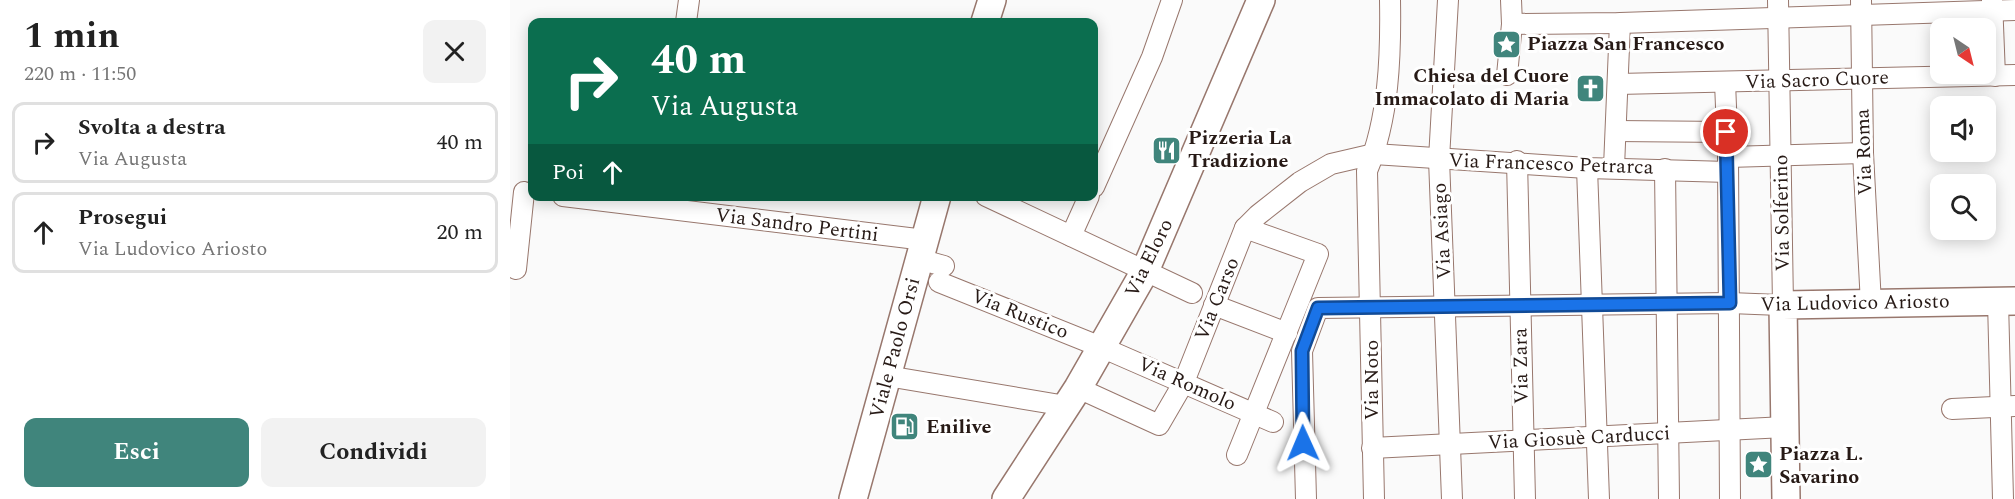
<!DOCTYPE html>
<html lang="it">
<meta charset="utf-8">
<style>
body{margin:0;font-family:Spectral,serif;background:#f2f2f2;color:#222;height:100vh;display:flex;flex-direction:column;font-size:22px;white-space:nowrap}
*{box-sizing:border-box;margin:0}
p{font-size:20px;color:#767676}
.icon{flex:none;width:33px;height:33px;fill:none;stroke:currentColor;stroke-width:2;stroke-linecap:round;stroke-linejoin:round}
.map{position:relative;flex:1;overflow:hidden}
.drawer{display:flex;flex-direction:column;background:#fff;width:510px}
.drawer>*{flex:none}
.hud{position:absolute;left:18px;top:18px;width:570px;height:183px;border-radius:12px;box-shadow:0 3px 15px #0003;background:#0b6e4f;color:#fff;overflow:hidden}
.needle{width:39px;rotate:145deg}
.buttons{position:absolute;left:1420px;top:18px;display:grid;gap:12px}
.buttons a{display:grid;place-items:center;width:66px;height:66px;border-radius:12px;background:#fff;box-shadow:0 3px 15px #0003;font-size:30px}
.pin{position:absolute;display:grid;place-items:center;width:51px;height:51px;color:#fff;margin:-26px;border:3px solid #fff;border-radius:50%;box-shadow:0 2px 6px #0007}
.me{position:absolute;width:66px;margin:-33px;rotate:359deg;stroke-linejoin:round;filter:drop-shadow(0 0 4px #0008)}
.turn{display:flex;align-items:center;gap:21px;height:126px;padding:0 24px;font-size:27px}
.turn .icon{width:78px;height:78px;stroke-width:2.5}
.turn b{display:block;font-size:42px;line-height:51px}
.then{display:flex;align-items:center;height:57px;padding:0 24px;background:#0003;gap:12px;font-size:22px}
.round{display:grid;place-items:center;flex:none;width:63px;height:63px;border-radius:12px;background:#f2f2f2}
.head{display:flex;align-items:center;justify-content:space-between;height:102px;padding:0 24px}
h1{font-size:36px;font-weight:700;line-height:45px}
.button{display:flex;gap:12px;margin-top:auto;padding:12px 24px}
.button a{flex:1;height:69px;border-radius:12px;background:#40857c;color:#fff;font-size:24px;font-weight:700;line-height:69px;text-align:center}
.button a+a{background:#f2f2f2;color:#222}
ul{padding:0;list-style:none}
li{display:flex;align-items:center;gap:18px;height:81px;margin:0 12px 9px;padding:0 12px;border:3px solid #e0e0e0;border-radius:12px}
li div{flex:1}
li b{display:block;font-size:22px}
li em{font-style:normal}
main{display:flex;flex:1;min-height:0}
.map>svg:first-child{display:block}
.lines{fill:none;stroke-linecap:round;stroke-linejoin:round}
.street-casing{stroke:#98776d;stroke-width:22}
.secondary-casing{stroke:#98776d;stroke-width:30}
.street{stroke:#fff;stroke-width:20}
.secondary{stroke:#fff;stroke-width:27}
.route-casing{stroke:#114b97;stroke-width:15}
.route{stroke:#1a73e8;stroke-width:10}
.labels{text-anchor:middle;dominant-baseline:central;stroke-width:6;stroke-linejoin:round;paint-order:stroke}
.poi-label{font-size:20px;font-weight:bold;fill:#271a16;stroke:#fff;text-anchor:start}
.street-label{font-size:20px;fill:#271a16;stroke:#fff}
</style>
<main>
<section class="drawer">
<div class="head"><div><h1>1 min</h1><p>220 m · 11:50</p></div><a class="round"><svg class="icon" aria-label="close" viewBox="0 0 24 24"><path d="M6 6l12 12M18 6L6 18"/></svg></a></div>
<ul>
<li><svg class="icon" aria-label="right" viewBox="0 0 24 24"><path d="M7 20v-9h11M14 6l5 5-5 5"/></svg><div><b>Svolta a destra</b><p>Via Augusta</p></div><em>40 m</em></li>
<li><svg class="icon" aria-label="ahead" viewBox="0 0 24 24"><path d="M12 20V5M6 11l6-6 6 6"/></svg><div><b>Prosegui</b><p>Via Ludovico Ariosto</p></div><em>20 m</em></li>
</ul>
<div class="button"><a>Esci</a><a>Condividi</a></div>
</section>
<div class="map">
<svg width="1505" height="499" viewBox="0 0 1505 499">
<rect width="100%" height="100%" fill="#fafafa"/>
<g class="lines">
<defs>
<g id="street">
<path d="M938,0L929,159L942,499"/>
<path d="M1351,0L1353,153L1361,304"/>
<path d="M1482,0L1485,76"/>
<path d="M176,22L179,0"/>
<path d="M1002,24L1110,23L1505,10"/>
<path d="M997,75L1002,24L1001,0"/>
<path d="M1215,82L1218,157L1220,499"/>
<path d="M1108,84L1505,75"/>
<path d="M1106,131L1217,132"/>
<path d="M1218,157L1353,153"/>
<path d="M1007,161L1015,499"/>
<path d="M1104,167L1110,23"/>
<path d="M1077,168L1089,499"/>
<path d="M1155,169L1159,499"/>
<path d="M584,187L642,57L662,0"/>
<path d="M53,196L415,240"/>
<path d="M476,196L682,293"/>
<path d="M561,236L579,196"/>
<path d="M409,259L434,266"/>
<path d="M6,269L14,192"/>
<path d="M429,282L591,347L763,422"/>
<path d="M1488,301L1493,499"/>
<path d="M704,305L777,333"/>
<path d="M377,376L556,406"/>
<path d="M568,388L649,425L674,382L735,228L748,215L790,182L821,164L864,154L1077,168L1218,172"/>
<path d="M1442,409L1505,406"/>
<path d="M862,448L1276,427"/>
<path d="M727,455L808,254L735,228"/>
<path d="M796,499L792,351L808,308L1220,303L1273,305L1268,0"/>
<path d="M864,499L857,171C879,118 881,56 880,0"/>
</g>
<g id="secondary">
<path d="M475,22L482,0"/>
<path d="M343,499L427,196"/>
<path d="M496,499L568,388L635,271L751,0"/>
<path d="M1276,499L1273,305L1505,301"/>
</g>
</defs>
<!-- street casing -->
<use href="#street" class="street-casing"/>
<!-- secondary casing -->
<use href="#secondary" class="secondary-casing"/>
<!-- street -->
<use href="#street" class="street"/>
<!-- secondary -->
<use href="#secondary" class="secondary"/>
</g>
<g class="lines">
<defs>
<path id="route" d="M793,443L792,351L808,308L1220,303L1216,132"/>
</defs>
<!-- route casing -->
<use href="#route" class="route-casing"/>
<!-- route -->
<use href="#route" class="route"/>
</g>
<!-- icons -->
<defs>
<symbol id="sight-square" viewBox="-11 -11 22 22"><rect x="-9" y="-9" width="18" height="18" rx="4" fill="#40857c" stroke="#fff"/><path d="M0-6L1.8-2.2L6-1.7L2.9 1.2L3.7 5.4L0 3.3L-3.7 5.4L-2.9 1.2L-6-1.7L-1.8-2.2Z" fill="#fff"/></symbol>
<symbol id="church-square" viewBox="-11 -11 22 22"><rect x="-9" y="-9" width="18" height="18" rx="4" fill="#40857c" stroke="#fff"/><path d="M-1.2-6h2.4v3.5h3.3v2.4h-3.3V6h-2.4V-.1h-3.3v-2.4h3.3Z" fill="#fff"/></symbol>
<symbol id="restaurant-square" viewBox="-11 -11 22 22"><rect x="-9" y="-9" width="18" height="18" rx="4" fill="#40857c" stroke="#fff"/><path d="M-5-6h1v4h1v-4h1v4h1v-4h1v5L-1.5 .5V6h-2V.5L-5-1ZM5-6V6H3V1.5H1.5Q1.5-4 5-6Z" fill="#fff"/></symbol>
<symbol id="fuel-square" viewBox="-11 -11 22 22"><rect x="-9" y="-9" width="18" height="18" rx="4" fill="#40857c" stroke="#fff"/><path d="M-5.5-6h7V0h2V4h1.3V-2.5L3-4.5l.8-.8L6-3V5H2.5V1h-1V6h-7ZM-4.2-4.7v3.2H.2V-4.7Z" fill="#fff"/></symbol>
</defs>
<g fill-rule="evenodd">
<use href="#sight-square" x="980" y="28" width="33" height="33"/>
<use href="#church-square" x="1064" y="72" width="33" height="33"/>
<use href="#restaurant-square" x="640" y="134" width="33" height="33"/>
<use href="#fuel-square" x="378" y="410" width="33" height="33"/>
<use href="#sight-square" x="1232" y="448" width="33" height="33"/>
</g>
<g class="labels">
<!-- poi labels -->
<g class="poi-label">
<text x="1017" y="44">Piazza San Francesco</text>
<text x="1059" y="76" text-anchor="end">Chiesa del Cuore<tspan x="1059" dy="23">Immacolato di Maria</tspan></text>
<text x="678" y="138">Pizzeria La<tspan x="678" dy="23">Tradizione</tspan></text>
<text x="416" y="427">Enilive</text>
<text x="1269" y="454">Piazza L.<tspan x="1269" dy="23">Savarino</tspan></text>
</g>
<!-- street labels -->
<g class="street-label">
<text transform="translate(1307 80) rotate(-2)">Via Sacro Cuore</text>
<text transform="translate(1354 152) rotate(-92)">Via Roma</text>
<text transform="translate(1041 164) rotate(2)">Via Francesco Petrarca</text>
<text transform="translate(1272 213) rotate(-91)">Via Solferino</text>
<text transform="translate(287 225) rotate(7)">Via Sandro Pertini</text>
<text transform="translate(932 231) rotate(-93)">Via Asiago</text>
<text transform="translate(639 258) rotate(-64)">Via Eloro</text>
<text transform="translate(707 299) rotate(-68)">Via Carso</text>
<text transform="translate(1345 303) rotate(-1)">Via Ludovico Ariosto</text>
<text transform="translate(510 314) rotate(22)">Via Rustico</text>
<text transform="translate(385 348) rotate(-75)">Viale Paolo Orsi</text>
<text transform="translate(1011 366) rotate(-91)">Via Zara</text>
<text transform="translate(862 380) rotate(-90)">Via Noto</text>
<text transform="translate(677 384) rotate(24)">Via Romolo</text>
<text transform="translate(1069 438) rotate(-3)">Via Giosuè Carducci</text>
</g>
</g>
</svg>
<div class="buttons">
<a><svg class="needle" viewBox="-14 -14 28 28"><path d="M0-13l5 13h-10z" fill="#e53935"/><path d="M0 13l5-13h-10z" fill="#767676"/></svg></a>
<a><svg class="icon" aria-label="sound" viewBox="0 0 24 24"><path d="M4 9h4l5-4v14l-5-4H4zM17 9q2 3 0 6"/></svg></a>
<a><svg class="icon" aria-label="search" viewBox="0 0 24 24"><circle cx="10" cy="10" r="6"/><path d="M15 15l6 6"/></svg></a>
</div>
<div class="pin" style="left:1216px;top:132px;background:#d93025"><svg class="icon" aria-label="arrive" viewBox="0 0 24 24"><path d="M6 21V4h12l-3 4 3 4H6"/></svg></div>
<svg class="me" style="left:793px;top:443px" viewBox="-20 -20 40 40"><path d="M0-17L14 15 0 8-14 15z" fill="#1a73e8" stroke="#fff" stroke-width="4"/></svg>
<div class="hud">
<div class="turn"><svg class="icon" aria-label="right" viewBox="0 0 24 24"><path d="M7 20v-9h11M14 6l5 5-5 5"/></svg><div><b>40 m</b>Via Augusta</div></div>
<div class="then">Poi<svg class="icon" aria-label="ahead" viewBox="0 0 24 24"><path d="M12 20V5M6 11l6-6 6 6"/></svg></div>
</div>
</div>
</main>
